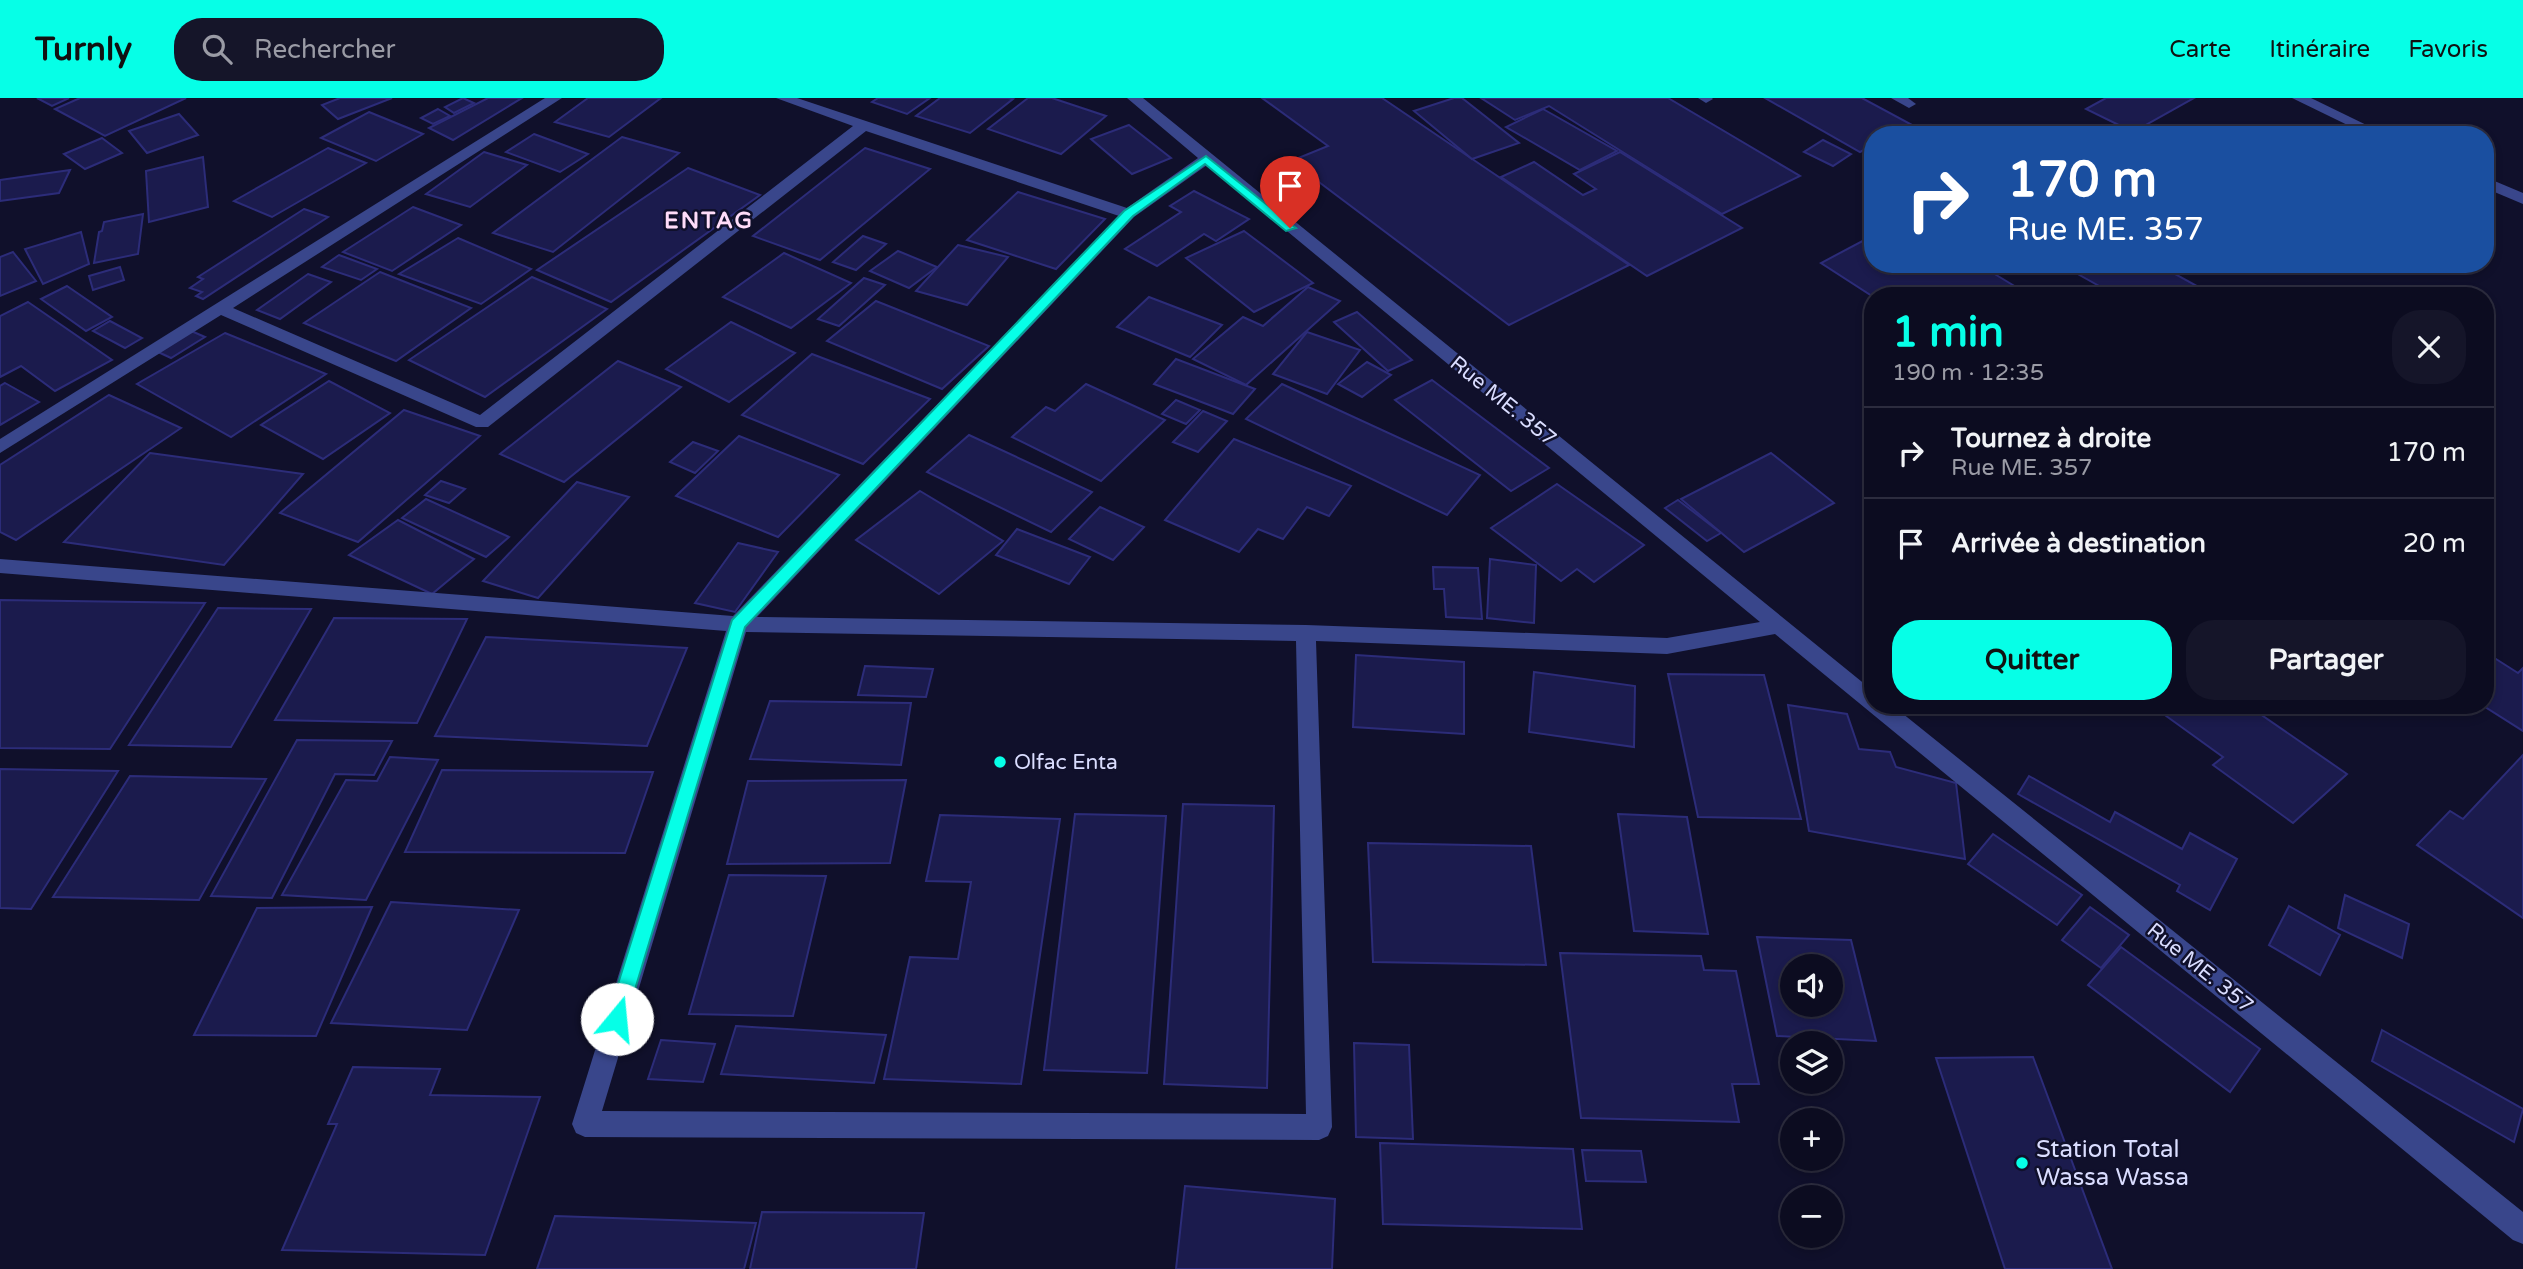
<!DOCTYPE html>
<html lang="fr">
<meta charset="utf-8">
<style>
body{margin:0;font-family:"Varela Round",sans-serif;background:#151529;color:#f1f3f6;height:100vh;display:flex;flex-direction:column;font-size:26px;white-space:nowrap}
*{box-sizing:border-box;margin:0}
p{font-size:23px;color:#9a9ba5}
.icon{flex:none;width:38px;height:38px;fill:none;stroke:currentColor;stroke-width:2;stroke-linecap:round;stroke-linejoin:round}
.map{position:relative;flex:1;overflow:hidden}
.panel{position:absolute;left:1864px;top:189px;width:630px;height:427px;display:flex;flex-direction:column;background:#0c0c20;border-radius:28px;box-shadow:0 4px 10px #0003,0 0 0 2px #2c2c3e}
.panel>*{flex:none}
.guide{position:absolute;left:1864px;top:28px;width:630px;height:147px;border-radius:28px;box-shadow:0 4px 10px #0003,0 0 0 2px #2c2c3e;background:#1a4fa0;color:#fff;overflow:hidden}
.fabs{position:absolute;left:1780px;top:856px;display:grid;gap:14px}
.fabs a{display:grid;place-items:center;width:63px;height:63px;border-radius:50%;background:#0c0c20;box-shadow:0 4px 10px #0003,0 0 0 2px #2c2c3e;font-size:35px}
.pin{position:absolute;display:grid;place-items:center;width:60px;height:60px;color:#fff;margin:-72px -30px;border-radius:50% 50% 50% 0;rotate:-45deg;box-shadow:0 0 7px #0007}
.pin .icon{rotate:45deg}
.me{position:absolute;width:77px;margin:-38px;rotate:17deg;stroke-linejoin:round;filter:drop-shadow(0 0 5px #0008)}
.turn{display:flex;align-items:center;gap:24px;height:147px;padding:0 28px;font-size:32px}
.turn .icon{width:91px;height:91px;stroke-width:2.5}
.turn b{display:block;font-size:49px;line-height:60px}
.round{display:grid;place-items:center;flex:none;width:74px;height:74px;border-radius:28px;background:#151529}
.head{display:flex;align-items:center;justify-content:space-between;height:119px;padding:0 28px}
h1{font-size:42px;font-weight:700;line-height:52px;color:#06ffe7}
.primary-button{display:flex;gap:14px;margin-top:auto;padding:14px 28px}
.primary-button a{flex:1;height:80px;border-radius:28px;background:#06ffe7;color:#111;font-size:28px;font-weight:700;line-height:80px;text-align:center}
.primary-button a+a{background:#151529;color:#f1f3f6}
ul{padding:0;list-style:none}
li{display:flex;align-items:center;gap:21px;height:91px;padding:0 28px;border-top:2px solid #2c2c3e}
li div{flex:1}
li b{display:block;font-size:26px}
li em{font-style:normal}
header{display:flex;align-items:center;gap:42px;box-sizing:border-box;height:98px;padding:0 35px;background:#06ffe7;color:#111}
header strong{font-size:33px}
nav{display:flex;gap:38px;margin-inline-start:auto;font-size:24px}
.search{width:490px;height:63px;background:#151529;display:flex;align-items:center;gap:18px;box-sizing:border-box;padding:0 24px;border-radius:28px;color:#9a9ba5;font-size:26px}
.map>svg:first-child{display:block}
.building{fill:#1b1b4d;stroke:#2c2c79;stroke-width:2;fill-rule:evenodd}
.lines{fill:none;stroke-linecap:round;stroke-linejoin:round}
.minor{fill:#39468b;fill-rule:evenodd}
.route{fill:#06ffe7;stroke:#04a696;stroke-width:2}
.poi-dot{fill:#06ffe7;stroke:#10102b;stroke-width:2.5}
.labels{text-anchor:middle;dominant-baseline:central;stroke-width:5;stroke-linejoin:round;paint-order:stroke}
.street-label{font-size:21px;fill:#daddff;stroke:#10102b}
.poi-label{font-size:21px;fill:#daddff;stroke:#10102b;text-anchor:start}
.far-district-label{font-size:23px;font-weight:bold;letter-spacing:2px;fill:#ffdcf9;stroke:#10102b}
.near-poi-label{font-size:24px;fill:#daddff;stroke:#10102b;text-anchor:start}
</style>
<header>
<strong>Turnly</strong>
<div class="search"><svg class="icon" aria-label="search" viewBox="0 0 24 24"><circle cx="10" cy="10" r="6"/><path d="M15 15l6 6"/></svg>Rechercher</div>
<nav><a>Carte</a><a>Itinéraire</a><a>Favoris</a></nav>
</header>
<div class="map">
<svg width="2523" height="1171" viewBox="0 0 2523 1171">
<rect width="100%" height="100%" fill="#10102b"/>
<!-- building -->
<g class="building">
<path d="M37,0H69L52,8Z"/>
<path d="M80,0H186L105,38L55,11Z"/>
<path d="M340,0H392L338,21L322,7Z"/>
<path d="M463,0L474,5L454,15L445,9Z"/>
<path d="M488,0H522L453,42L429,30Z"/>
<path d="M588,0H661L609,39L555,24Z"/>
<path d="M878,0H930L907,16L872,4Z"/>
<path d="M940,0H1008L1013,1L970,35L916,18Z"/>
<path d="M1028,0H1052L1106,18L1061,56L988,31Z"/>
<path d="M1262,0H1382L1629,167L1509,227L1291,63L1328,48Z"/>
<path d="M1454,0H1462L1519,45L1472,61L1414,13Z"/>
<path d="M1481,0H1668L1800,78L1722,116L1549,8L1515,22Z"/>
<path d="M1765,0H1862L1914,28L1897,37H1872V48L1860,54Z"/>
<path d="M2106,0H2194L2133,34L2086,11Z"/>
<path d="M438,11L450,18L433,26L421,20Z"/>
<path d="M1543,11L1617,53L1580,72L1506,29Z"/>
<path d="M369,14L423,36L376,63L321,40Z"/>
<path d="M179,16L198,37L147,55L129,33Z"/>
<path d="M1129,27L1171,60L1132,76L1091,41Z"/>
<path d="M534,36L588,56L560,74L506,54Z"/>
<path d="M622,39L679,55L553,154L493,135Z"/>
<path d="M102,40L122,55L85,71L64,56Z"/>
<path d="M1823,42L1851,56L1833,68L1804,54Z"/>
<path d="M328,50L366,65L272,119L234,103Z"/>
<path d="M865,50L930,71L820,162L753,138Z"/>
<path d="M484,54L527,67L470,109L426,96Z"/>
<path d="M1620,54L1742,130L1647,178L1501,79L1534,64L1583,97L1596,91L1574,76Z"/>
<path d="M203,59L208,109L149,124L146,73Z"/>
<path d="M688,70L760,97L611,204L537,172Z"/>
<path d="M70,72L59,95L0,103V82Z"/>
<path d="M1194,93L1249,121L1216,143L1204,136L1157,168L1125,151L1181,114L1170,108Z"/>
<path d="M1018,94L1105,121L1056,171L967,142Z"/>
<path d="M413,109L461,127L392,173L343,154Z"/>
<path d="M304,111L328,119L203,201L196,198L202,194L190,190L203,181L198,179Z"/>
<path d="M143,116L138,156L94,165L99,134L102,133L104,124Z"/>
<path d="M1244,133L1313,185L1254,214L1186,160Z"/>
<path d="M81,134L89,166L43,186L25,151Z"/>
<path d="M863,138L886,146L856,172L833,164Z"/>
<path d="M1872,138V166H1978L2031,198H1872L1821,165Z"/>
<path d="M458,140L531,171L481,206L399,176Z"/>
<path d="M958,147L1008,159L967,207L916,193Z"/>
<path d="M898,153L937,169L909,190L870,173Z"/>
<path d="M13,154L36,183L0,198V159Z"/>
<path d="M784,155L851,185L791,230L723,199Z"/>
<path d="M339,157L377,171L361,182L322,169Z"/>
<path d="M2060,166H2157L2197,188L2182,198H2117Z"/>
<path d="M2187,166H2214L2203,174Z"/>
<path d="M120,169L124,182L93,192L89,178Z"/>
<path d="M380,174L471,210L396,263L304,225Z"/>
<path d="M308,176L331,184L280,221L257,212Z"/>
<path d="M532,179L607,211L485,299L409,262Z"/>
<path d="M864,180L885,187L839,228L818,221Z"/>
<path d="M67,188L112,219L86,233L41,201Z"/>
<path d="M1308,189L1340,203L1246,287L1193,261L1243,219L1263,228Z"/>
<path d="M1149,199L1222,227L1190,259L1117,229Z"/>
<path d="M876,203L989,248L942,291L827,243Z"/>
<path d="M28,204L112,262L55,293L21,268L0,279V218Z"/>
<path d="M1357,214L1412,262L1388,273L1334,224Z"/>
<path d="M110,223L142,240L125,250L93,233Z"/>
<path d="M731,224L795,255L729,304L666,271Z"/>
<path d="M189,232L205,239L171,260L156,253Z"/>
<path d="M1307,234L1360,252L1327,296L1273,276Z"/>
<path d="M225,235L326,276L231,339L137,286Z"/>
<path d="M812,256L930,301L863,366L742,317Z"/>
<path d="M1176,261L1255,291L1233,316L1154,286Z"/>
<path d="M618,263L681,289L564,384L500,356Z"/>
<path d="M1367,264L1391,277L1362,299L1338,286Z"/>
<path d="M1432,282L1549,370L1511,393L1395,302Z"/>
<path d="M329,283L390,315L323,361L261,327Z"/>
<path d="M5,285L39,304L0,327V288Z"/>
<path d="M1086,286L1165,322L1101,383L1012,339L1046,309L1055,313Z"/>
<path d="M1282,286L1480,377L1447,417L1246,321Z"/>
<path d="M109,297L181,330L16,442L0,434V367Z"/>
<path d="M1176,302L1200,312L1186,326L1162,316Z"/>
<path d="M404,312L480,338L358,444L280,415Z"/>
<path d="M1203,313L1227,323L1198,354L1173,344Z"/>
<path d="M969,337L1092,394L1051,434L927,374Z"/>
<path d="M739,338L839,377L778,439L676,398Z"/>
<path d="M1234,341L1351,388L1329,418L1307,409L1283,441L1258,431L1239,454L1165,422Z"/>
<path d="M693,344L718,353L695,375L670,364Z"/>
<path d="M150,355L303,376L224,467L64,444Z"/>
<path d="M1771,355L1834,405L1744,454L1681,401Z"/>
<path d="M441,383L465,391L449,405L425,397Z"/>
<path d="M577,384L629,399L538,500L483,483Z"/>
<path d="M1557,386L1644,447L1594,484L1577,471L1561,483L1491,430Z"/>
<path d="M920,393L1003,443L939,496L856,442Z"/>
<path d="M426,401L509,439L486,459L402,420Z"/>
<path d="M1678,402L1721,435L1707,443L1665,410Z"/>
<path d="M1100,409L1144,429L1113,462L1069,441Z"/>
<path d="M398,422L474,461L432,496L349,457Z"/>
<path d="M1017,431L1090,459L1069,486L996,457Z"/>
<path d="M738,445L778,454L735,514L695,505Z"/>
<path d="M1490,461L1536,467L1534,525L1487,520Z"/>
<path d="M1433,469L1478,470L1482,521L1446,519L1444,491H1434Z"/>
<path d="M0,502L205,505L110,651L0,650Z"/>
<path d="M218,510L311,511L231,649L129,647Z"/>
<path d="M334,520L467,521L417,625L275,622Z"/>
<path d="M486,539L687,550L647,648L435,638Z"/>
<path d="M2485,554L2518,575L2523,570V633L2482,607H2485Z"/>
<path d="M1356,557L1464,564V636L1353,629Z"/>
<path d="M865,568L933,571L926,599L858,597Z"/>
<path d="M1534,574L1635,588L1634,649L1529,634Z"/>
<path d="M1668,576L1764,577L1801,721L1698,719Z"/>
<path d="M770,603L911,605L901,667L750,661Z"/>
<path d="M1788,607L1847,616L1859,651L1890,654L1896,669L1956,685L1965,761L1809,733Z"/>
<path d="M2151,607H2247L2347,676L2293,725L2213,667L2223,659Z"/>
<path d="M297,642L392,643L374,677L335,676L272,800L211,798Z"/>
<path d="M2523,657V820L2417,747L2450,713L2463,721Z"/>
<path d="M390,659L438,662L366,802L282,797L346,682L377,683Z"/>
<path d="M0,671L118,673L31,811L0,810Z"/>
<path d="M442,672L653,674L625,755L405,754Z"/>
<path d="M130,678L266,681L199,802L53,799Z"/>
<path d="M2029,678L2110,724L2115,714L2182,751L2190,735L2237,761L2210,812L2177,793L2180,787L2018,696Z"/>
<path d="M906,682L890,765L727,766L748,683Z"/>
<path d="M1183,706L1274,708L1267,990L1164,986Z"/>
<path d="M1075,716L1166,718L1147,975L1044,972Z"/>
<path d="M1618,716L1687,719L1708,836L1634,833Z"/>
<path d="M940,717L1060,721L1021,986L884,981L910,859L958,861L971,784L926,783Z"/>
<path d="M1993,736L2082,797L2057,827L1968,766Z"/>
<path d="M1368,745L1531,748L1546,867L1373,864Z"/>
<path d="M729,777L826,778L793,918L689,916Z"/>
<path d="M2345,797L2409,826L2402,860L2338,830Z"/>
<path d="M391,804L519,812L467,932L331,925Z"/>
<path d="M2289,808L2340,837L2320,877L2269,847Z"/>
<path d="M372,809L316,938L194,937L257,810Z"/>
<path d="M2090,809L2129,837L2101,870L2062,842Z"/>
<path d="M1757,839L1851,842L1876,943L1777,938ZM1792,868H1830V906H1792Z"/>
<path d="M2121,849L2260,951L2230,994L2088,887Z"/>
<path d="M1560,855L1701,858L1704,872L1736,873L1759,986H1732L1739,1024L1581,1020Z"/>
<path d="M736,928L886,937L874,985L721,976Z"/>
<path d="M2382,932L2523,1011L2514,1044L2372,963Z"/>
<path d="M661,942L715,946L703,984L648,981Z"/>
<path d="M1354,945L1409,947L1413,1041L1356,1039Z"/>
<path d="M2033,959L2112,1171H2005L1936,960Z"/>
<path d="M353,969L440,971L430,997L540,999L485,1157L282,1152L337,1026H328Z"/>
<path d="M1380,1045L1573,1051L1582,1131L1383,1126Z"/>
<path d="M1582,1052L1641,1053L1646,1084L1586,1083Z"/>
<path d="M1185,1088L1335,1101L1332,1171H1176Z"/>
<path d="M762,1114L924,1115L916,1171H750Z"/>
<path d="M555,1118L756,1125L744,1171H537Z"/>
</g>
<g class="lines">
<!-- minor -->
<g class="minor">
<path d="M545,0H562L233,210L480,317L853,28L776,0H797L1127,110L1198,60L1127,0H1143L1872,592V607H1892L2523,1114V1146L2513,1142L1775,536L1667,556L1316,543L1332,1029L1328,1038L1319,1042L585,1039L576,1035L572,1026L726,533L0,475V461L733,518L1119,118L866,33L488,329H476L221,217L0,355V341ZM1207,67L1760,524L1667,540L1306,527L757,519L1134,119ZM746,534L1296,543L1306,1016L602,1013Z"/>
<path d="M1698,0H1712L1713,1L1706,5Z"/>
<path d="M1891,0H1908L1916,6L1909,10Z"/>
<path d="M2292,0H2311L2387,37H2368Z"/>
<path d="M2485,79L2523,95V106L2485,90Z"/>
</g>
</g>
<!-- route -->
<path class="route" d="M1206,58L1296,130L1286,133L1205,66L1133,118L745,529L626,921L623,927L617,930L610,927L607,921L732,522L1124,113Z"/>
<!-- markers -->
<g class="poi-dot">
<circle cx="1000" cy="664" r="7"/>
<circle cx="2022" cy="1065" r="7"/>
</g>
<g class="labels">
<!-- street labels -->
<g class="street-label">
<text transform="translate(1503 303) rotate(39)">Rue ME. 357</text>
<text transform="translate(2200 870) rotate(39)">Rue ME. 357</text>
</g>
<!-- poi labels -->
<g class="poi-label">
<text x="1014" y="664">Olfac Enta</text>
</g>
<!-- far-district labels -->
<g class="far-district-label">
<text x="709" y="123">ENTAG</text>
</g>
<!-- near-poi labels -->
<g class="near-poi-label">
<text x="2036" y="1051">Station Total<tspan x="2036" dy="28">Wassa Wassa</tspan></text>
</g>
</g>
</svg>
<div class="fabs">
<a><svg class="icon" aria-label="sound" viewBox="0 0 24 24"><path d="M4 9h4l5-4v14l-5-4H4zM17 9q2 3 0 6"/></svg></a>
<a><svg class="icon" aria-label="layers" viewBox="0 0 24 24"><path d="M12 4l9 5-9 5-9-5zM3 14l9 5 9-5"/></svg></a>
<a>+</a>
<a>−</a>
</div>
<div class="pin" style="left:1290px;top:130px;background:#d93025"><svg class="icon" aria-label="arrive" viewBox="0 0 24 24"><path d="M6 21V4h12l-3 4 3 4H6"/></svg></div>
<svg class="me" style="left:617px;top:921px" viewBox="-20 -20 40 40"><circle r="19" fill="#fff"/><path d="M0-13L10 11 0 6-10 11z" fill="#06ffe7"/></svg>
<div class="guide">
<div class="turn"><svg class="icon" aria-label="right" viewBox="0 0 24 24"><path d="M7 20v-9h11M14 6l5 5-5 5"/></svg><div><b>170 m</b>Rue ME. 357</div></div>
</div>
<section class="panel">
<div class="head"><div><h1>1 min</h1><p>190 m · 12:35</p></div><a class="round"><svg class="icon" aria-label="close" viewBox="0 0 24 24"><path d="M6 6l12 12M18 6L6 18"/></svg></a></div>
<ul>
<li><svg class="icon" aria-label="right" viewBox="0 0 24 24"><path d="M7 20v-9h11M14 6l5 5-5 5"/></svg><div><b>Tournez à droite</b><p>Rue ME. 357</p></div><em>170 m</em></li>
<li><svg class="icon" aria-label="arrive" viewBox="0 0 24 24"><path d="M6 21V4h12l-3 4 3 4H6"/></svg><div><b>Arrivée à destination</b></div><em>20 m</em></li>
</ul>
<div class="primary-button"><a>Quitter</a><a>Partager</a></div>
</section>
</div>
